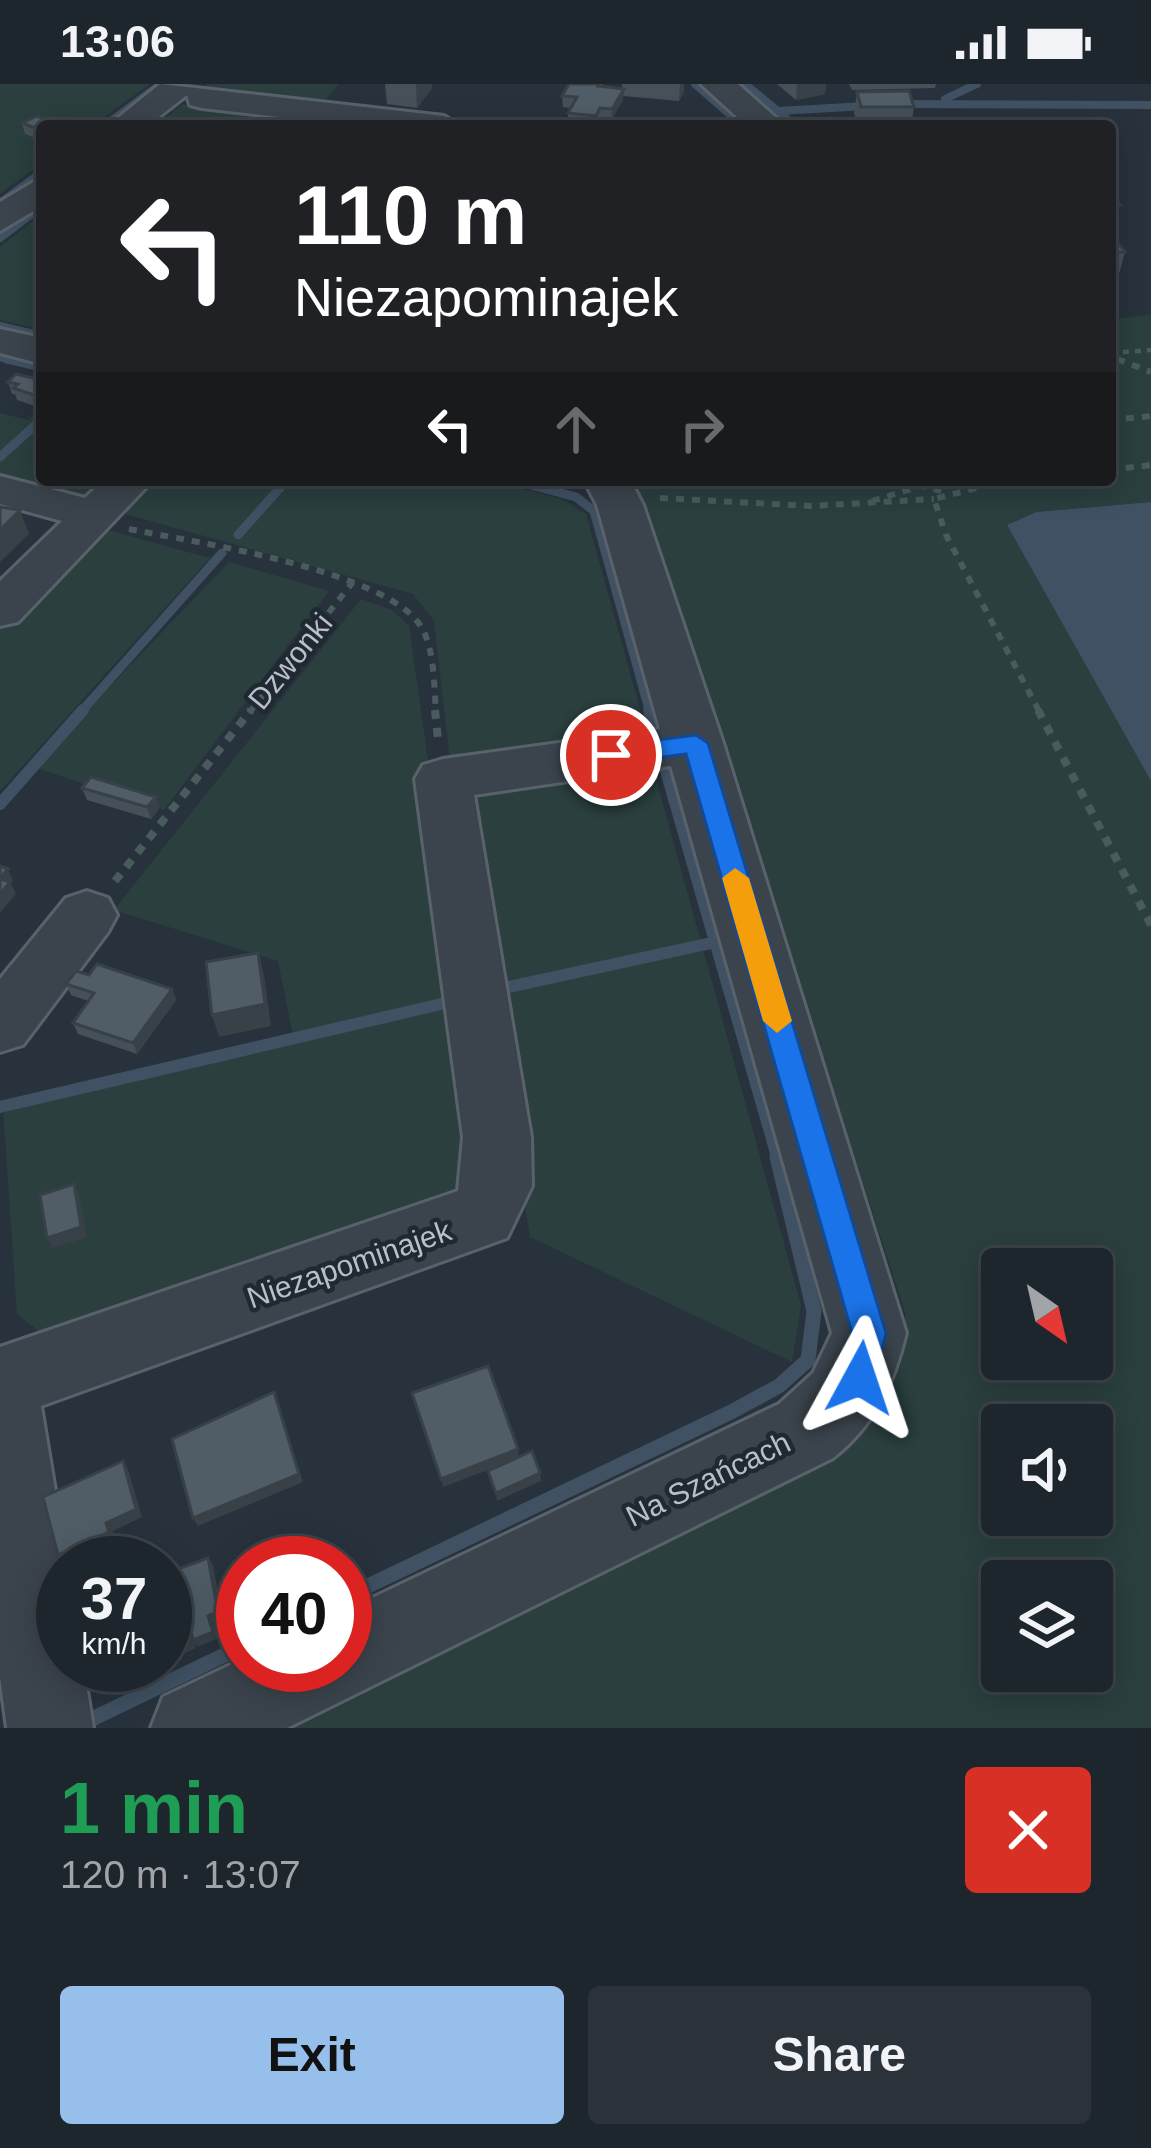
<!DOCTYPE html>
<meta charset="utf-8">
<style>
body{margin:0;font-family:Arial,sans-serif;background:#2b3239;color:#f1f3f6;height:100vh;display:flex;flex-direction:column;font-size:45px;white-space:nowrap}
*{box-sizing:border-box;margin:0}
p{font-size:39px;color:#a1a5aa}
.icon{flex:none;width:66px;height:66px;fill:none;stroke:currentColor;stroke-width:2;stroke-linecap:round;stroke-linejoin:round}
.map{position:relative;height:1644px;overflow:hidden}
.side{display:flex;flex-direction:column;background:#1e262d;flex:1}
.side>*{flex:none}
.guide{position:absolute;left:36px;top:36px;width:1080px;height:366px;border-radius:12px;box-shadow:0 6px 30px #0003,0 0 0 3px #3c4349;background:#202124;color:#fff;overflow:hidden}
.needle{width:78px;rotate:146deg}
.controls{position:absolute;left:981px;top:1164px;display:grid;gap:24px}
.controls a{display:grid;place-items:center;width:132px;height:132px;border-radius:12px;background:#1e262d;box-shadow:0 6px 30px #0003,0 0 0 3px #3c4349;font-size:60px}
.speed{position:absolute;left:36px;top:1452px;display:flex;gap:24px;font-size:60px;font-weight:700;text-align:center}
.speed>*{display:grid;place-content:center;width:156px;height:156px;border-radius:50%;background:#1e262d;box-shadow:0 6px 30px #0003,0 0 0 3px #3c4349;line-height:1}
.speed small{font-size:30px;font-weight:400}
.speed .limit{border:18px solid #d22;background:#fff;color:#111}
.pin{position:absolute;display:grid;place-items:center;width:102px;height:102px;color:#fff;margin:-51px;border:6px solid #fff;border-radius:50%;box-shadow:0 3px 12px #0007}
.me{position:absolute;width:132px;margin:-66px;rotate:5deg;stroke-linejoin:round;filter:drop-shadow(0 0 9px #0008)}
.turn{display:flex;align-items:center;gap:42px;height:252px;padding:0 60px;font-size:54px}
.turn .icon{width:156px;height:156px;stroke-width:2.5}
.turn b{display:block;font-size:84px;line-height:102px}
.lanes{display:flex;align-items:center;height:114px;padding:0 60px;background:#0003;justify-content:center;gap:60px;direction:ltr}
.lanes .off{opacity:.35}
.round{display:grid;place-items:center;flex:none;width:126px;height:126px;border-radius:12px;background:#2b3239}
.summary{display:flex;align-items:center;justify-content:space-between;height:204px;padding:0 60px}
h1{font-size:72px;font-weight:700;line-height:90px;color:#1e9e55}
.cta{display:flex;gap:24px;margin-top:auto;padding:24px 60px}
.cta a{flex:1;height:138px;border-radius:12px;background:#97bfec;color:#111;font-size:48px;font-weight:700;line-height:138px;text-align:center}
.cta a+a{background:#2b3239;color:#f1f3f6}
.status{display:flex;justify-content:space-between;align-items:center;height:84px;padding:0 60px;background:#1e262d;direction:ltr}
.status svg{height:33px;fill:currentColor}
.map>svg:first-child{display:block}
.green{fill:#2a3f3e;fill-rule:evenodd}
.water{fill:#3f5163}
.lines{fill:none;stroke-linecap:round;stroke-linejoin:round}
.stream-far3{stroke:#3f5163;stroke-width:8}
.stream-far2{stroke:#3f5163;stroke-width:9}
.stream-far1{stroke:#3f5163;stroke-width:12}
.stream{stroke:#3f5163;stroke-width:15}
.minor-casing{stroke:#59626b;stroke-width:6}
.path-far2{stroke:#495b5c;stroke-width:4.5;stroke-dasharray:6 6;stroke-linecap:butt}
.path-far1{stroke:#495b5c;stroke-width:6;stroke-dasharray:8 8;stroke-linecap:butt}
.path{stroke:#495b5c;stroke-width:8;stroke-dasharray:9 9;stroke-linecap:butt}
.minor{fill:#3b444d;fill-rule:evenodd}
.wall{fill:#455059}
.shaded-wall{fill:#384148}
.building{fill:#505d67;stroke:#384148;stroke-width:3}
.route{fill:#1a73e8;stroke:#114b97;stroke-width:3}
.slow{fill:#f59e0b}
.labels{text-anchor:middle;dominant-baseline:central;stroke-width:9;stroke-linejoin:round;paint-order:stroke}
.street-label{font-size:30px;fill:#b7bfc8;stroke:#202932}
</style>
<div class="status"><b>13:06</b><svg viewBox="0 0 49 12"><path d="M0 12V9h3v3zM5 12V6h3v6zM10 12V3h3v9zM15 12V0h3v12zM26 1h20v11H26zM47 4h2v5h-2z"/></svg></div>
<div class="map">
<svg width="1151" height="1644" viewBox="0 0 1151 1644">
<rect width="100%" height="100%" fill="#28323c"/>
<!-- green -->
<g class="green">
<path d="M0,0H150L92,42H42V79L0,110Z"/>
<path d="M207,0H339L320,22L196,9Z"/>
<path d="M182,20L358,42H154Z"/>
<path d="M42,130V246L0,236V163Z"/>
<path d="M1151,230V418L1036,428L1007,441L1151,697V1644H278L833,1366L906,1231L634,396H1110V236ZM1002,1185H1092V1275H1002ZM1002,1341H1092V1431H1002ZM1002,1497H1092V1587H1002Z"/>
<path d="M42,324V396H121L91,415L0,391V329L28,336Z"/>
<path d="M148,396H487L562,415L586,430L648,654L450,677L434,537L413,510L121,429Z"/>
<path d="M97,443L210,474L0,707V541Z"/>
<path d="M229,478L329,507L164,726L33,683Z"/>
<path d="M361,515L392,526L409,542L485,1080L456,1119L399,1149L40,1248L17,1230L3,1024L294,956L278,877L114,826Z"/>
<path d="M652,680L801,1221L792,1278L530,1153L456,707Z"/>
</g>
<!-- water -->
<path class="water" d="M1151,418V697L1007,441L1036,428Z"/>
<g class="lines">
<!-- stream-far3 -->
<g class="stream-far3">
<path d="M695,0L743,42"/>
<path d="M745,0L778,27L866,22"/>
<path d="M945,15L977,0"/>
<path d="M899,20L1151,21"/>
<path d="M778,27L795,42"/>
<path d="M104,42L161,0"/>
<path d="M0,119L42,88"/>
<path d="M0,154L42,122"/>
<path d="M0,242L42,252"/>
<path d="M0,273L19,278"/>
</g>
<!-- stream-far2 -->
<g class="stream-far2">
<path d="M7,275L42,283"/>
<path d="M0,373L42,335"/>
<path d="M512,396L576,413L594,427L650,629"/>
<path d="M238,451L287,396"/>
<path d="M80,629L222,469"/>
</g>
<!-- stream-far1 -->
<g class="stream-far1">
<path d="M649,626L656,650"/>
<path d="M664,680L778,1076"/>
<path d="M0,720L83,626"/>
<path d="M495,906L716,858"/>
<path d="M0,1023L454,917"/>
</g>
<!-- stream -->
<g class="stream">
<path d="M345,1513L731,1328L779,1302L808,1276L814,1227L777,1073"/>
<path d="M90,1636L243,1562"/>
</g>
<defs>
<g id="minor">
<path d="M160,0L444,32L461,42H355L202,24L190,21L187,11L147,42H108Z"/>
<path d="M701,0H738L785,42H747Z"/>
<path d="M42,93V122L0,147V118Z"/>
<path d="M0,245L42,254V280L0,269Z"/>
<path d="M0,392L85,414L104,396H153L18,538L0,542V497L62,437L0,420Z"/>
<path d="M584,396H630L643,421L723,659L906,1249C894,1299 874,1342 833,1374L287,1644H151L163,1613L243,1575V1581H345V1527L779,1320L813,1289L832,1249L671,682L474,711L531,1053L532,1102L507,1154L41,1322L67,1479L63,1581H83L93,1644H7L0,1593V1263L458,1107L463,1053L415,695L423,681L443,675L660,645L597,421Z"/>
<path d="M87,807L108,814L117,831L108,848L23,961L0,968V895L66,814Z"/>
</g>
</defs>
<!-- minor casing -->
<use href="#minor" class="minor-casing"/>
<!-- path-far2 -->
<g class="path-far2">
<path d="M1111,269L1151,266"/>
<path d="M1110,272L1124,278"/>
</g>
<!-- path-far1 -->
<g class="path-far1">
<path d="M1117,275L1151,288"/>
<path d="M1110,336L1151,332"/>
<path d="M1110,386L1151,381"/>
<path d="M1007,396L934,415L946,451L1040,629"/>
<path d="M660,414L811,422L934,415"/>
<path d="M872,417L921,402L948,409"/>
<path d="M129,445C193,458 394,487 423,546C435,570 434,603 436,629"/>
<path d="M249,629L353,498"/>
</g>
<!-- path -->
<g class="path">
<path d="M435,626L438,656"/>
<path d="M1038,626L1151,841"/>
<path d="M115,797L251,626"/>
</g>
<!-- minor -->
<use href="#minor" class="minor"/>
</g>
<!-- wall -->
<g class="wall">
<path d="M385,0H432V4L417,24L387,20Z"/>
<path d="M569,0H603L602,2L622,4V0H680V7V0H684V7L679,17L623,12L612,36L600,35L597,42L568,40V29L571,24L563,23L562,12Z"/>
<path d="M777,0H826L825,10L796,16Z"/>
<path d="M849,0H936L935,4L852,6Z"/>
<path d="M857,8L914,23L911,42H857L854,29Z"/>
<path d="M22,39L42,42V57L25,50Z"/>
<path d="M1110,109L1120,121L1113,143H1110Z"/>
<path d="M1110,148L1125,168L1116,201H1110Z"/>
<path d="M42,296L38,323L17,316L15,310H12L8,298Z"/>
<path d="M82,704L156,713L159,725L151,735L87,716Z"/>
<path d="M89,891L172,905L176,916L137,970L78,950L73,939L88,917L71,911L66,900Z"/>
</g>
<!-- shaded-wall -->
<g class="shaded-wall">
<path d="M417,0H432V4L417,24L416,2Z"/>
<path d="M680,0H684V7L679,17Z"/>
<path d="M797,0H826L825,10L796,16Z"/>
<path d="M624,5L623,16L612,36V25Z"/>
<path d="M42,304V319L38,323L34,311Z"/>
<path d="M20,426L29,450L0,478V446Z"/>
<path d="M156,713L159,725L151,735L147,723Z"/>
<path d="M8,785L13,797L11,800L16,810L0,829V794Z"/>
<path d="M258,869L264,891L271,942L219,953L212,931Z"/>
<path d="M172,905L176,916L137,970L133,959Z"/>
<path d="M74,1100L79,1110L87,1153L53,1164L47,1154Z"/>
<path d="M274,1308L303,1398L198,1442L193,1434Z"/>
<path d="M518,1365L519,1374L443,1403L441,1395Z"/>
<path d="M123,1377L128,1385L142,1433L113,1447L115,1456L65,1478L58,1471L106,1439Z"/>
<path d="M540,1389L541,1397L497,1417L496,1409Z"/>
<path d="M208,1474L213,1481L223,1535L213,1539L218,1554L198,1563L195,1559L196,1564L165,1578V1570L181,1512L186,1519L208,1532Z"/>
<path d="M140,1581H159L138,1591L132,1585Z"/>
</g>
<!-- building -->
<g class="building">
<path d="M569,0H599L598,2L624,5L612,25L600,24L596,32L568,29L577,13L562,12Z"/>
<path d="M909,7L914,23H861L857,8Z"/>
<path d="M37,32L56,39L50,42H42L41,46L22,39Z"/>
<path d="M1110,109L1120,121H1110Z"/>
<path d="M1110,148L1125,168L1110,169Z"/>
<path d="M16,290L42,296V304L34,311L13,304L18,300L8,298Z"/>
<path d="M0,423L20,426L0,446Z"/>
<path d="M91,693L156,713L147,723L82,704Z"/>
<path d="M0,782L8,785L0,794Z"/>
<path d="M0,795L10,798L0,810Z"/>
<path d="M258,869L265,920L212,931L206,878Z"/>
<path d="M97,880L172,905L133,959L73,939L94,909L66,900L76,887L89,891Z"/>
<path d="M74,1100L81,1143L47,1154L40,1111Z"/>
<path d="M488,1282L518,1365L441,1395L412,1309Z"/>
<path d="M274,1308L299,1390L193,1434L172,1355Z"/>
<path d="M532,1367L540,1389L496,1409L488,1387Z"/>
<path d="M123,1377L136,1425L106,1439L109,1448L58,1471L43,1413Z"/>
<path d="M208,1474L218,1528L208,1532L213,1548L193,1556L178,1485Z"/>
<path d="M181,1512L191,1558L165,1570V1519Z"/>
</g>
<!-- route -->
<path class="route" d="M696,651L708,659L886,1249L872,1306L860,1311L847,1306L842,1294L852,1249L686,670L611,680L599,671L611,662Z"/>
<!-- slow -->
<path class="slow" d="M735,784L749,794L792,937L777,949L763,937L722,794Z"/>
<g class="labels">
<!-- street labels -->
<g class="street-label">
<text transform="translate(290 577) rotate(-51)">Dzwonki</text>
<text transform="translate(349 1180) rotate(-19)">Niezapominajek</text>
<text transform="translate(708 1395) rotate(-26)">Na Szańcach</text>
</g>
</g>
</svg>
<div class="controls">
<a><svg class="needle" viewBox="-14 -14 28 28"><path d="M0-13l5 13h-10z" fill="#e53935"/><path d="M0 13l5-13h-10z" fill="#a1a5aa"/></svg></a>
<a><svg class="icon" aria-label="sound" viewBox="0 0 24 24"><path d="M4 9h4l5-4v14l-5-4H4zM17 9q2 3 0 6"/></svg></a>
<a><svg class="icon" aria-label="layers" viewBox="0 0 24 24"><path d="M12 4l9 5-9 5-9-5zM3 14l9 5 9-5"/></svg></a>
</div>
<div class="speed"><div>37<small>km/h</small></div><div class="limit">40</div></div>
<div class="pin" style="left:611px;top:671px;background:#d93025"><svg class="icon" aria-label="arrive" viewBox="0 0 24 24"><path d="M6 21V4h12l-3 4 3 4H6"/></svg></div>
<svg class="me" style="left:860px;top:1294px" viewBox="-20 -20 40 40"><path d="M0-17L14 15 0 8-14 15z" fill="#1a73e8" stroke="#fff" stroke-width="4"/></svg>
<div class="guide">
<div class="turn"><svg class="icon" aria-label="left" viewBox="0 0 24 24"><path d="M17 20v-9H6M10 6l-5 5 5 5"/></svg><div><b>110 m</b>Niezapominajek</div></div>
<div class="lanes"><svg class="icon" aria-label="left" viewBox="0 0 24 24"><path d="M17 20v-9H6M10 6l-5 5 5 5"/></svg><svg class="icon off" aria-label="ahead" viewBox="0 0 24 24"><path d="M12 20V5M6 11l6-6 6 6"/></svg><svg class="icon off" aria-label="right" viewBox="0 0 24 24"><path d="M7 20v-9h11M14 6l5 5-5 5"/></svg></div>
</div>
</div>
<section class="side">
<div class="summary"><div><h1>1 min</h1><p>120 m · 13:07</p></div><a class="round" style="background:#d93025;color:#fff"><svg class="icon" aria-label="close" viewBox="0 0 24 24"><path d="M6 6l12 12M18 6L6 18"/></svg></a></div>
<div class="cta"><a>Exit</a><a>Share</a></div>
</section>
